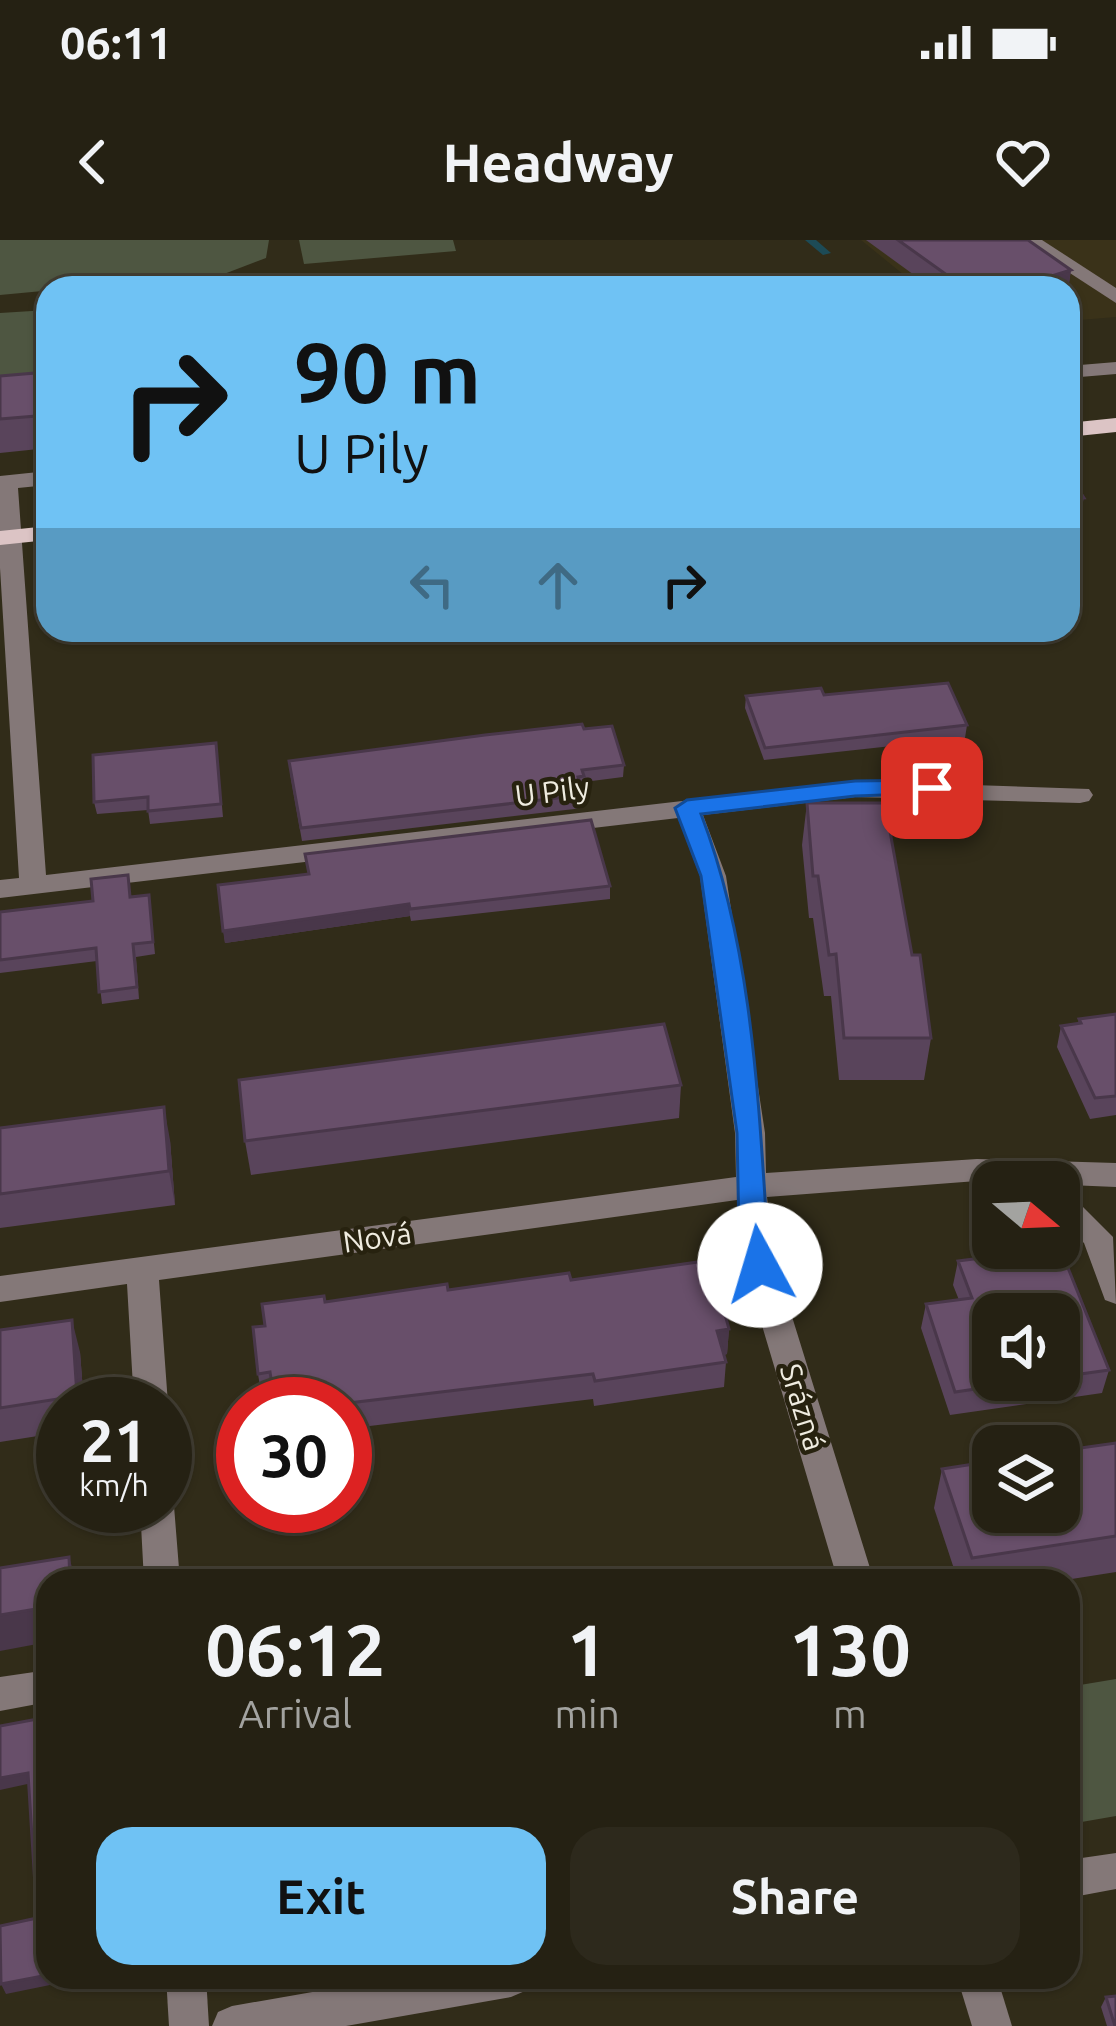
<!DOCTYPE html>
<meta charset="utf-8">
<style>
body{margin:0;font-family:Ubuntu,sans-serif;background:#2d291c;color:#f1f3f6;height:100vh;display:flex;flex-direction:column;font-size:45px;white-space:nowrap}
*{box-sizing:border-box;margin:0}
p{font-size:39px;color:#a3a3a0}
.icon{flex:none;width:66px;height:66px;fill:none;stroke:currentColor;stroke-width:2;stroke-linecap:round;stroke-linejoin:round}
.map{position:relative;flex:1;overflow:hidden}
.panel{position:absolute;left:36px;top:1329px;width:1044px;height:420px;display:flex;flex-direction:column;background:#252113;border-radius:36px;box-shadow:0 3px 9px #0004,0 0 0 3px #423e33}
.panel>*{flex:none}
.hud{position:absolute;left:36px;top:36px;width:1044px;height:366px;border-radius:36px;box-shadow:0 3px 9px #0004,0 0 0 3px #423e33;background:#6fc2f4;color:#111;overflow:hidden}
.needle{width:78px;rotate:109deg}
.fabs{position:absolute;left:972px;top:921px;display:grid;gap:24px}
.fabs a{display:grid;place-items:center;width:108px;height:108px;border-radius:24px;background:#252113;box-shadow:0 3px 9px #0004,0 0 0 3px #423e33;font-size:60px}
.speed{position:absolute;left:36px;top:1137px;display:flex;gap:24px;font-size:60px;font-weight:700;text-align:center}
.speed>*{display:grid;place-content:center;width:156px;height:156px;border-radius:50%;background:#252113;box-shadow:0 3px 9px #0004,0 0 0 3px #423e33;line-height:1}
.speed small{font-size:30px;font-weight:400}
.speed .limit{border:18px solid #d22;background:#fff;color:#111}
.pin{position:absolute;display:grid;place-items:center;width:102px;height:102px;color:#fff;margin:-51px;border-radius:24px;box-shadow:0 6px 18px #0006}
.me{position:absolute;width:132px;margin:-66px;rotate:354deg;stroke-linejoin:round;filter:drop-shadow(0 0 9px #0008)}
.turn{display:flex;align-items:center;gap:42px;height:252px;padding:0 60px;font-size:54px}
.turn .icon{width:156px;height:156px;stroke-width:2.5}
.turn b{display:block;font-size:84px;line-height:102px}
.lanes{display:flex;align-items:center;height:114px;padding:0 60px;background:#0003;justify-content:center;gap:60px;direction:ltr}
.lanes .off{opacity:.35}
.eta{display:flex;justify-content:space-evenly;align-items:center;height:204px;text-align:center}
.eta b{font-size:72px;font-weight:700;line-height:84px}
.cta{display:flex;gap:24px;margin-top:auto;padding:24px 60px}
.cta a{flex:1;height:138px;border-radius:36px;background:#6fc2f4;color:#111;font-size:48px;font-weight:700;line-height:138px;text-align:center}
.cta a+a{background:#2d291c;color:#f1f3f6}
.status{display:flex;justify-content:space-between;align-items:center;height:84px;padding:0 60px;background:#252113;direction:ltr}
.status svg{height:33px;fill:currentColor}
header{display:flex;justify-content:space-between;align-items:center;height:156px;padding:0 60px;background:#252113;font-size:54px;font-weight:700}
.map>svg:first-child{display:block}
.built{fill:#3a3219}
.green{fill:#4e5641}
.lines{fill:none;stroke-linecap:round;stroke-linejoin:round}
.stream{fill:#1d4b56;fill-rule:evenodd}
.minor{fill:#847878;fill-rule:evenodd}
.major{fill:#dcc4c5;fill-rule:evenodd}
.wall{fill:#59445b;fill-rule:evenodd}
.shaded-wall{fill:#49374a}
.building{fill:#684f6a;stroke:#49374a;stroke-width:3}
.route{fill:#1a73e8;stroke:#114b97;stroke-width:3}
.labels{text-anchor:middle;dominant-baseline:central;stroke-width:9;stroke-linejoin:round;paint-order:stroke}
.street-label{font-size:30px;fill:#efece0;stroke:#27220f}
</style>
<div class="status"><b>06:11</b><svg viewBox="0 0 49 12"><path d="M0 12V9h3v3zM5 12V6h3v6zM10 12V3h3v9zM15 12V0h3v12zM26 1h20v11H26zM47 4h2v5h-2z"/></svg></div>
<header><svg class="icon" aria-label="back" viewBox="0 0 24 24"><path d="M15 5l-7 7 7 7"/></svg>Headway<svg class="icon" aria-label="heart" viewBox="0 0 24 24"><path d="M12 20l-8-8c-3-5 5-10 8-4 3-6 11-1 8 4z"/></svg></header>
<div class="map">
<svg width="1116" height="1786" viewBox="0 0 1116 1786">
<rect width="100%" height="100%" fill="#312c19"/>
<!-- built -->
<path class="built" d="M861,0H1116V77L1068,81V48H920Z"/>
<!-- green -->
<g class="green">
<path d="M0,0H269L266,18L224,34L0,55Z"/>
<path d="M299,0H453L456,11L304,24Z"/>
<path d="M48,70V146L0,152V73Z"/>
<path d="M1116,1439V1576L1070,1584L1068,1447Z"/>
</g>
<g class="lines">
<!-- stream -->
<path class="stream" d="M805,0H816L831,13L823,15Z"/>
<!-- minor -->
<g class="minor">
<path d="M1019,0H1042L1116,48V63Z"/>
<path d="M1116,122V134L1068,138V126Z"/>
<path d="M48,231V245L18,248L46,635L855,541L1089,549L1093,555L1089,561L1080,563L855,557L703,575L726,636L765,893L766,933L977,919L1116,923V947L977,941L767,957L776,1025L874,1341H838L744,1025L737,960L159,1040L168,1164L165,1169V1164H134L127,1044L0,1062V1036L736,937L735,893L700,636L678,578L0,658V640L19,638L0,328V236Z"/>
<path d="M1059,950L1070,954L1113,997L1116,1064L1105,1060L1084,1003L1059,980Z"/>
<path d="M165,1254L174,1266L180,1341H144L140,1266H165Z"/>
<path d="M48,1430V1462L0,1471V1437Z"/>
<path d="M1116,1613V1649L1068,1658V1620Z"/>
<path d="M166,1737H206L209,1786H169Z"/>
<path d="M398,1737H531L525,1751L511,1757L346,1786H212L218,1772L232,1766Z"/>
<path d="M957,1737H997L1012,1786H972Z"/>
</g>
<!-- major -->
<g class="major">
<path d="M1116,178V192L1068,197V183Z"/>
<path d="M48,286V300L0,305V291Z"/>
</g>
</g>
<!-- wall -->
<g class="wall">
<path d="M866,0H1028L1071,30L1068,49L932,48Z"/>
<path d="M48,132V208L0,213V136Z"/>
<path d="M824,455L967,485L965,498L764,520L745,468L746,456Z"/>
<path d="M584,489L624,525L623,537L584,542V549H582L583,568L302,601L290,533Z"/>
<path d="M216,503L223,577L150,584L148,570L97,574L94,562Z"/>
<path d="M807,563L912,715L931,798L924,840H839L831,756H824L813,678H809L802,605Z"/>
<path d="M218,645L610,646V659L411,681L410,676L225,703Z"/>
<path d="M149,655L155,714L136,717L139,759L102,764L97,721L0,733V672Z"/>
<path d="M1116,774V875L1090,879L1057,807L1061,786L1078,784L1079,779Z"/>
<path d="M681,845L679,878L251,935L245,901Z"/>
<path d="M0,888L170,900L175,965L0,988Z"/>
<path d="M1060,1008L1109,1130L1102,1153L950,1175L921,1088L926,1064L959,1060L953,1045L958,1021ZM993,1074H1059V1140H993Z"/>
<path d="M571,1040L704,1042L729,1089L727,1114L724,1115L726,1122L724,1147L594,1166L593,1159L345,1189V1164H275L274,1157L262,1159L258,1134L265,1086L325,1062Z"/>
<path d="M0,1090L80,1112L84,1164H63V1192L0,1202Z"/>
<path d="M1116,1203V1332L1059,1341H958L934,1268L942,1229Z"/>
<path d="M1106,1757L1116,1786H1107L1101,1767Z"/>
</g>
<!-- shaded-wall -->
<g class="shaded-wall">
<path d="M1071,30L1068,49L1013,48Z"/>
<path d="M1084,258L1081,270L1068,271V259Z"/>
<path d="M409,664L410,676L225,703L223,691Z"/>
<path d="M164,867L170,900L175,965L169,931Z"/>
<path d="M72,1080L80,1112L84,1164H79L77,1156Z"/>
<path d="M729,1089L727,1114L715,1116L717,1091Z"/>
<path d="M69,1317L76,1341H70Z"/>
<path d="M48,1367V1402L0,1411V1375Z"/>
<path d="M28,1533L32,1543L0,1550V1538Z"/>
<path d="M48,1735V1737H89L6,1754L1,1744Z"/>
</g>
<!-- building -->
<g class="building">
<path d="M898,0H1028L1071,30L1013,48H965Z"/>
<path d="M48,132V175L0,179V136Z"/>
<path d="M1068,233L1084,258L1068,259Z"/>
<path d="M948,443L967,485L765,508L746,456L821,448L824,455Z"/>
<path d="M582,484L584,489L612,486L624,525L582,530L584,536L578,537L584,555L301,588L289,521L485,495Z"/>
<path d="M216,503L221,564L148,571V557L94,562L93,515Z"/>
<path d="M807,563H885L912,715H920L931,798H844L836,714L829,715L818,636H813Z"/>
<path d="M591,580L610,646L410,669L409,664L223,691L218,645L309,634L305,614Z"/>
<path d="M128,635L130,657L149,655L153,702L133,704L137,747L99,752L96,708L0,720V672L93,661L91,639Z"/>
<path d="M1116,774V856L1095,858L1061,786L1081,783L1079,779Z"/>
<path d="M664,784L681,845L245,901L239,840Z"/>
<path d="M164,867L169,931L0,954V888Z"/>
<path d="M1060,1008L1109,1130L1059,1137V1074H993V1140H1036L955,1152L926,1064L972,1058L958,1021Z"/>
<path d="M698,1022L704,1042L716,1041L729,1089L717,1091L726,1122L595,1141L593,1134L340,1164L339,1157L298,1164H275L270,1132L258,1134L253,1087L265,1086L262,1064L324,1056L325,1062L447,1044L448,1050L569,1033L571,1040Z"/>
<path d="M72,1080L77,1156L0,1168V1090Z"/>
<path d="M1116,1203V1296L972,1318L942,1229L993,1221V1272H1059V1211Z"/>
<path d="M69,1317L70,1341H48V1367L0,1375V1328Z"/>
<path d="M48,1477V1735L1,1744L0,1686L37,1678L28,1533L0,1538V1486Z"/>
<path d="M1116,1756V1786H1115L1106,1757Z"/>
</g>
<!-- route -->
<path class="route" d="M932,540L944,548L940,553L855,556L701,574C751,704 758,851 767,989C768,1004 777,1019 770,1033H749L739,994L737,893L701,636L675,568L687,560L855,541Z"/>
<g class="labels">
<!-- street labels -->
<g class="street-label">
<text transform="translate(552 551) rotate(-7)">U Pily</text>
<text transform="translate(377 997) rotate(-8)">Nová</text>
<text transform="translate(803 1167) rotate(73)">Srázná</text>
</g>
</g>
</svg>
<div class="fabs">
<a><svg class="needle" viewBox="-14 -14 28 28"><path d="M0-13l5 13h-10z" fill="#e53935"/><path d="M0 13l5-13h-10z" fill="#a3a3a0"/></svg></a>
<a><svg class="icon" aria-label="sound" viewBox="0 0 24 24"><path d="M4 9h4l5-4v14l-5-4H4zM17 9q2 3 0 6"/></svg></a>
<a><svg class="icon" aria-label="layers" viewBox="0 0 24 24"><path d="M12 4l9 5-9 5-9-5zM3 14l9 5 9-5"/></svg></a>
</div>
<div class="speed"><div>21<small>km/h</small></div><div class="limit">30</div></div>
<div class="pin" style="left:932px;top:548px;background:#d93025"><svg class="icon" aria-label="arrive" viewBox="0 0 24 24"><path d="M6 21V4h12l-3 4 3 4H6"/></svg></div>
<svg class="me" style="left:760px;top:1025px" viewBox="-20 -20 40 40"><circle r="19" fill="#fff"/><path d="M0-13L10 11 0 6-10 11z" fill="#1a73e8"/></svg>
<div class="hud">
<div class="turn"><svg class="icon" aria-label="right" viewBox="0 0 24 24"><path d="M7 20v-9h11M14 6l5 5-5 5"/></svg><div><b>90 m</b>U Pily</div></div>
<div class="lanes"><svg class="icon off" aria-label="left" viewBox="0 0 24 24"><path d="M17 20v-9H6M10 6l-5 5 5 5"/></svg><svg class="icon off" aria-label="ahead" viewBox="0 0 24 24"><path d="M12 20V5M6 11l6-6 6 6"/></svg><svg class="icon" aria-label="right" viewBox="0 0 24 24"><path d="M7 20v-9h11M14 6l5 5-5 5"/></svg></div>
</div>
<section class="panel">
<div class="eta">
<div><b>06:12</b><p>Arrival</p></div>
<div><b>1</b><p>min</p></div>
<div><b>130</b><p>m</p></div>
</div>
<div class="cta"><a>Exit</a><a>Share</a></div>
</section>
</div>
